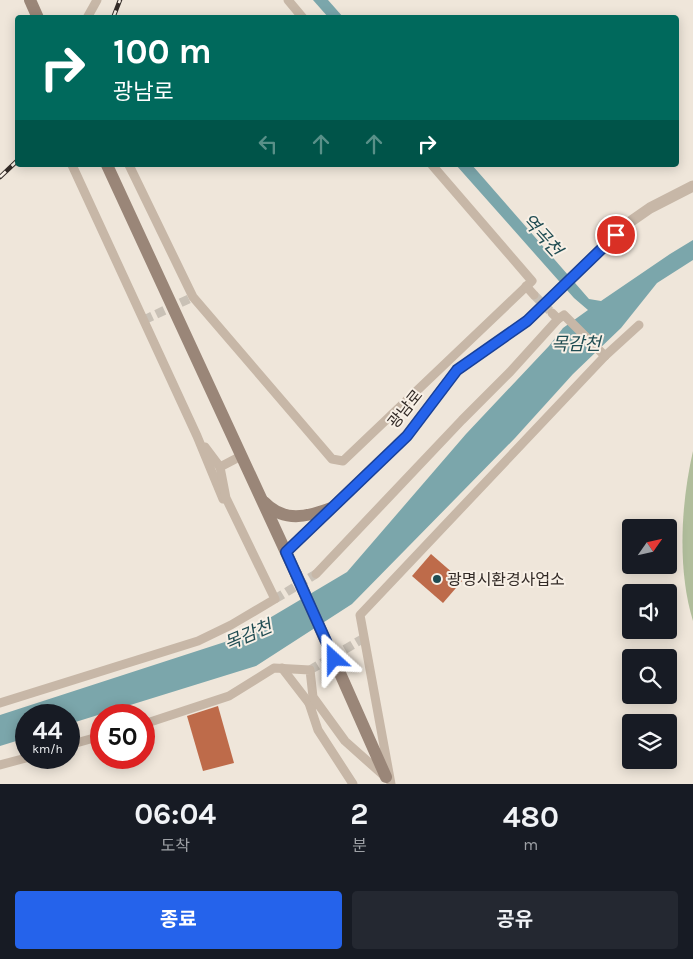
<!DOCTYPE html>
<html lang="ko">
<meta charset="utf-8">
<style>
body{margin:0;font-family:Karla,"Noto Sans KR",sans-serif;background:#242831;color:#f1f3f6;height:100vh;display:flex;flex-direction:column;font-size:19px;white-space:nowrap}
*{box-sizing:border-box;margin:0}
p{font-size:16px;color:#9ea1a6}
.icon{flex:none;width:28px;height:28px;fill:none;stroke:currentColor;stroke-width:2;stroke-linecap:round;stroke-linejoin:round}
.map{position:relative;height:784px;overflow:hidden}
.sheet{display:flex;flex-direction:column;background:#171b24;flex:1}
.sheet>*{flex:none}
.top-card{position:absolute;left:15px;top:15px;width:664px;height:152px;border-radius:5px;box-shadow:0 2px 12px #0003;background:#00695c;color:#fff;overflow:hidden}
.needle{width:32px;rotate:56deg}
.tools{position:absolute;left:622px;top:519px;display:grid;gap:10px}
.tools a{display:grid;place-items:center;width:55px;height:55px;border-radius:5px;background:#171b24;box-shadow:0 2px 12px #0003;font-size:25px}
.speed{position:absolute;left:15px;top:704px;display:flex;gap:10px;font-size:25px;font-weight:700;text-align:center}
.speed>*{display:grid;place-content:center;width:65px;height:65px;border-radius:50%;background:#171b24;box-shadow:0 2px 12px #0003;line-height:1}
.speed small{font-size:12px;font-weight:400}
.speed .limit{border:8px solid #d22;background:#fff;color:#111}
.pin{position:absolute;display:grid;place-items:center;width:42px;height:42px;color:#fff;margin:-21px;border:2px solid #fff;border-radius:50%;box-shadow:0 1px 5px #0007}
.me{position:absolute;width:55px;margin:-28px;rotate:336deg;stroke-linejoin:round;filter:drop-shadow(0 0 4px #0008)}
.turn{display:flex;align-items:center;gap:18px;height:105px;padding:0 15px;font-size:22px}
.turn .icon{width:65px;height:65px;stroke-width:2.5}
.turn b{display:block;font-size:35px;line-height:42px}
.lanes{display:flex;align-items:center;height:48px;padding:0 15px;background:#0003;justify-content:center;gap:25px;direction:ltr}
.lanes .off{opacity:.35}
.eta{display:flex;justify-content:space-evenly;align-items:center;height:85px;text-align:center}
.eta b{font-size:30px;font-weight:700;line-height:35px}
.cta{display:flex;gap:10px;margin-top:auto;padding:10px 15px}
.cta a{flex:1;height:58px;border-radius:5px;background:#2563eb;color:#fff;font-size:20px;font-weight:700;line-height:58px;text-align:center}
.cta a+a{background:#242831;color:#f1f3f6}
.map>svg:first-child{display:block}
.green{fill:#b0bd9b}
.water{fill:#7ba6ab}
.building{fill:#be6b4a}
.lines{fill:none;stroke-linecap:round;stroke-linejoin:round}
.minor-tunnel{stroke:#c9c1b6;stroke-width:9;stroke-dasharray:9 4.5;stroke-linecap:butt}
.minor{stroke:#c7b7a7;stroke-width:9}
.tertiary{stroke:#c7b7a7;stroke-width:11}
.secondary{stroke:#9a8678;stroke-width:12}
.rail-casing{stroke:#332b27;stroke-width:4.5}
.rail{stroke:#f8f0e6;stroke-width:2.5;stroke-dasharray:8;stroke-linecap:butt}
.secondary-bridge{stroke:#9a8678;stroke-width:12}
.route-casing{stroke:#184099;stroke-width:12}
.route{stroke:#2563eb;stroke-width:9}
.poi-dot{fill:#1f4c52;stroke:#f8f0e6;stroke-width:2}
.labels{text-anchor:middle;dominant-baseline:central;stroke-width:4;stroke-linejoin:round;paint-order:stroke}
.street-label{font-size:16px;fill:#332b27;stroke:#f8f0e6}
.poi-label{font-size:16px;fill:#332b27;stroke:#f8f0e6;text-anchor:start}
.water-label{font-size:18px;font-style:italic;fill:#1f4c52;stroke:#f8f0e6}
</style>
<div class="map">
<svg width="693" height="784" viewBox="0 0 693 784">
<rect width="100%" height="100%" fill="#efe6da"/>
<!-- green -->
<path class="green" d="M693,451V621C677,569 681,503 693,451Z"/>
<!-- water -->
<g class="water">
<path d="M313,0H328L343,17H328Z"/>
<path d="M456,165H472L589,299L601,301L670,254L693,240V260L657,283L621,328L573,374L515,438L352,604L256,666L69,724V715H26V738L0,746V715L234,639L347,572L466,434L549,346L563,328L588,310L574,298Z"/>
</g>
<!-- building -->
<g class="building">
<path d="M431,554L462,581L443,603L412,576Z"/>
<path d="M218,706L234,763L203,771L187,716Z"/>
</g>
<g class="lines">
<!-- minor-tunnel -->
<g class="minor-tunnel">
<path d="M534,295L552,313"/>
<path d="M144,320L193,297"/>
<path d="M275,599L316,574"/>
<path d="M310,670L364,638"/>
</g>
<!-- minor -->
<g class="minor">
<path d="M288,0L303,18"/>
<path d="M87,18L97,0"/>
<path d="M72,165L197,436L223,499"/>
<path d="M129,165L193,297L332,459L343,461L532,281L432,165"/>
<path d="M526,286L534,295"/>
<path d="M552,313L558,319L564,315L605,356"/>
<path d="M205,447L220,467"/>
<path d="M316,574L462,420L510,372L558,319"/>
<path d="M282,668L309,703L314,705"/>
<path d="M0,703L198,641L231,625L275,599L226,498L220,467L241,456"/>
<path d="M309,703L318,730L353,784"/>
<path d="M144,724L229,696L274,668L310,670L313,697L345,741L382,774"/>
<path d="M69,745L101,736"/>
<path d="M0,765L26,758"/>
<path d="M391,784L360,615L605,356L639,325"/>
</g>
<!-- tertiary -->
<path class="tertiary" d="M286,552L407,435L457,370L527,321L627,224L650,208L693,186"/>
<!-- secondary -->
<g class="secondary">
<path d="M30,0L38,18"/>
<path d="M107,165L296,574"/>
<path d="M264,502C284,523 307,517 331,508"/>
</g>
<defs>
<g id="rail">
<path d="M113,18L120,0"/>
<path d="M0,177L18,160"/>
</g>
</defs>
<!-- rail casing -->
<use href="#rail" class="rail-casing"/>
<!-- rail -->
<use href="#rail" class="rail"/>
<!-- secondary-bridge -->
<path class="secondary-bridge" d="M296,574L386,777"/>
</g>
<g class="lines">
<defs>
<path id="route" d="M334,659L286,552L407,436L457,370L527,321L616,235"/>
</defs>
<!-- route casing -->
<use href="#route" class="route-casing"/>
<!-- route -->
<use href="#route" class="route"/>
</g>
<!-- markers -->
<circle class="poi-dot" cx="437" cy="579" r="5"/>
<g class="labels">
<!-- street labels -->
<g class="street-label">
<text transform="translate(405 409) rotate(-51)">광남로</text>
</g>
<!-- poi labels -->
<g class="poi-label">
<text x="447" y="579">광명시환경사업소</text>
</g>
<!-- water labels -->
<g class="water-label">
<text transform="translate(542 235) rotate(48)">역곡천</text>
<text x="576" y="344">목감천</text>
<text transform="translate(248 635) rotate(-23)">목감천</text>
</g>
</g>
</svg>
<div class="tools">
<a><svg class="needle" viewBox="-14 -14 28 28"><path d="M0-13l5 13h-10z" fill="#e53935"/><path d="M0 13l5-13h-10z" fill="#9ea1a6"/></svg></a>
<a><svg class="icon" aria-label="sound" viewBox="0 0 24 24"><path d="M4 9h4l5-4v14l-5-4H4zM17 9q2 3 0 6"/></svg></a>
<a><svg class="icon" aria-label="search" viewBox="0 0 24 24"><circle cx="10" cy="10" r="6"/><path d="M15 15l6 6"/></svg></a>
<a><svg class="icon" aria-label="layers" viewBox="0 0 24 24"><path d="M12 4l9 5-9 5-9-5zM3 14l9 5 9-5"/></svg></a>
</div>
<div class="speed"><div>44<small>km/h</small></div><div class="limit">50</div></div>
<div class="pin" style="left:616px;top:235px;background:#d93025"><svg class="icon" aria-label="arrive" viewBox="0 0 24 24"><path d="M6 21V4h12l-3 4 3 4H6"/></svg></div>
<svg class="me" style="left:334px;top:659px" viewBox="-20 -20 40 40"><path d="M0-17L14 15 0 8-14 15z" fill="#2563eb" stroke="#fff" stroke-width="4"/></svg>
<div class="top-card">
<div class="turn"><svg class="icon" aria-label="right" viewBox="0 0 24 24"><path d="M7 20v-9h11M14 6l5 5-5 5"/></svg><div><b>100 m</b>광남로</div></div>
<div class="lanes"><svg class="icon off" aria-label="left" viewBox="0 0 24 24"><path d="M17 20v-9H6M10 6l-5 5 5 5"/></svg><svg class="icon off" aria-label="ahead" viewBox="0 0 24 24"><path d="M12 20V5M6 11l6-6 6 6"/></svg><svg class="icon off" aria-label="ahead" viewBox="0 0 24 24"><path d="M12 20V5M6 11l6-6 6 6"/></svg><svg class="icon" aria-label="right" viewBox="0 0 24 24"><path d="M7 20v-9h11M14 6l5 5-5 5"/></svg></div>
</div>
</div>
<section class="sheet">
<div class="eta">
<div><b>06:04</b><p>도착</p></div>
<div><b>2</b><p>분</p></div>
<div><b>480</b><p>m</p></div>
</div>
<div class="cta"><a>종료</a><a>공유</a></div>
</section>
